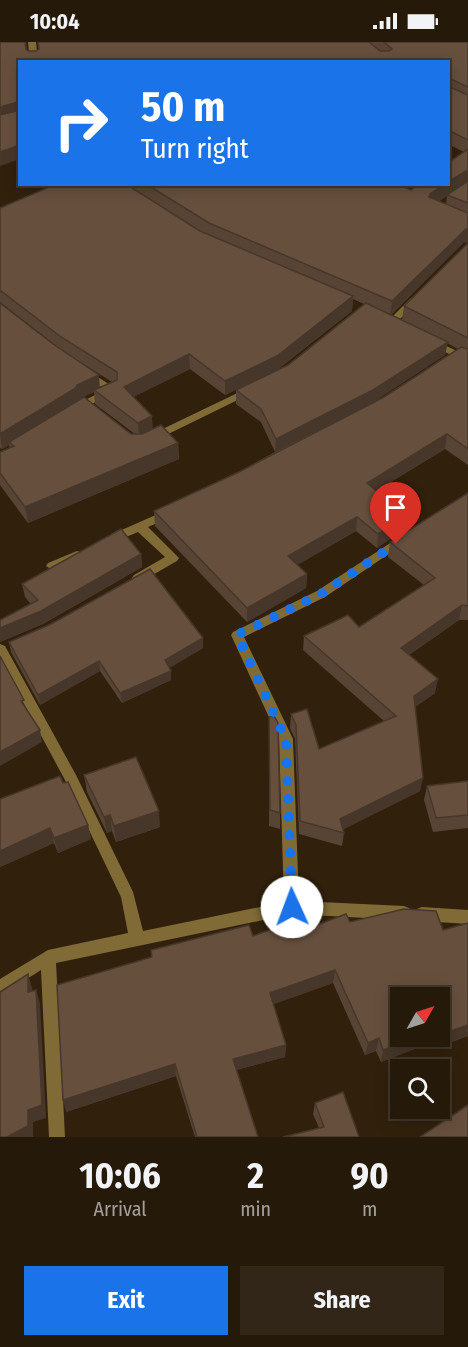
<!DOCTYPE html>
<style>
body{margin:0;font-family:"Fira Sans Condensed",sans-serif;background:#312617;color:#f1f3f6;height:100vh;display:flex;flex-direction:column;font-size:22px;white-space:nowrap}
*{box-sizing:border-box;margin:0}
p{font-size:20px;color:#a3a09c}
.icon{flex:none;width:33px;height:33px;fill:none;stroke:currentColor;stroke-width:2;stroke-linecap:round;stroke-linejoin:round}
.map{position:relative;height:1095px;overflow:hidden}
.panel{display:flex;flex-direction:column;background:#251909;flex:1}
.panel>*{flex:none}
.guide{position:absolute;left:18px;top:18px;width:432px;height:126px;border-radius:0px;box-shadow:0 3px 15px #0003,0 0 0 2px #42382a;background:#1a73e8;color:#fff;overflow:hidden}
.needle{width:39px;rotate:51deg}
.buttons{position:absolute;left:390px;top:945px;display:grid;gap:12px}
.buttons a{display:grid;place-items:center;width:60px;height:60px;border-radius:0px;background:#251909;box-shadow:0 3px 15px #0003,0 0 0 2px #42382a;font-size:30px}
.pin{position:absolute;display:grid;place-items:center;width:51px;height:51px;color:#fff;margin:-62px -26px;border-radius:50% 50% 50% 0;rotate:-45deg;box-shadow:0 0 6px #0007}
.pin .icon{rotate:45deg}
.me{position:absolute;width:66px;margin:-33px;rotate:358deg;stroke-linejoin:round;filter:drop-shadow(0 0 4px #0008)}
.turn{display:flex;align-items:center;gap:21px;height:126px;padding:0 24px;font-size:27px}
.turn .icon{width:78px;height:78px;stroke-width:2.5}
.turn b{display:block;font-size:42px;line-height:51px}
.eta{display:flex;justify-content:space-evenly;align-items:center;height:102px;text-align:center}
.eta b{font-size:36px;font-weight:700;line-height:42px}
.primary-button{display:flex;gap:12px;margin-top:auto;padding:12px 24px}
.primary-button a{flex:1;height:69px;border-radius:0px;background:#1a73e8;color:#fff;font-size:24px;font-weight:700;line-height:69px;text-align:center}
.primary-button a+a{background:#312617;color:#f1f3f6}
.status{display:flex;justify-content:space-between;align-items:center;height:42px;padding:0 30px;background:#251909;direction:ltr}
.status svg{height:16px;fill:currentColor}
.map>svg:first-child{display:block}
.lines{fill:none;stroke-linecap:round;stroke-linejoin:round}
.street{fill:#806b37;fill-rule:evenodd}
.wall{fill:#584434;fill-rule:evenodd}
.shaded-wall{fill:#47372b}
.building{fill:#664f3d;stroke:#47372b;stroke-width:1.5}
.route{stroke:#1a73e8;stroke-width:10;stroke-dasharray:0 18}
</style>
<div class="status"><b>10:04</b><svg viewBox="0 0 49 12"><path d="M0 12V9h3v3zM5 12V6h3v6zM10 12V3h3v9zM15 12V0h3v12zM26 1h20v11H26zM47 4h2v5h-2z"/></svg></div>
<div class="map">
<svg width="468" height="1095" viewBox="0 0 468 1095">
<rect width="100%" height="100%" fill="#31210c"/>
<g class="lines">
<!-- street -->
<g class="street">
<path d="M28,0H36L38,20H30Z"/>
<path d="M414,255L417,256V260L395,282H389V278L411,256Z"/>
<path d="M431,297L468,314V321L428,302L426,300Z"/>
<path d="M87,328L118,348L92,362L97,367L92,370L79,361L105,348L83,333V329Z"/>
<path d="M250,345L254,346V350L156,398L152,400L147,396L148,394Z"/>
<path d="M167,468L173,472L171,475L148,485L179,516L177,519L142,539H134L132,536L134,533L165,515L138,490L112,501L106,497L108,494Z"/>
<path d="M401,494L405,495L407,498L405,501L325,555L244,595L293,697L299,859L404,864L409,866L411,871L409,876L404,878L292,872L56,921L65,1095H49L41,928L0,954V937L48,908L128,891L121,855L66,740L0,617V602L5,604L76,733L133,850L143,889L284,860L279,697L231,593L233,590L317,549Z"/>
<path d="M77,509L81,510L83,513L81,516L52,528L46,524L48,521Z"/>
<path d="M422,865L468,868V882L422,879L417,877L415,872L417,867Z"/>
</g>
</g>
<!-- wall -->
<g class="wall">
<path d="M0,0H26L27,8L28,9H36L39,7L38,0H468V200L463,201L391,273L402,278L404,264L468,201V423L445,407L376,449L404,487L377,506L356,489L297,523L307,532L306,546L247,580L155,484L154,469L237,431L275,410L261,380L236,362V348L288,323L364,262L353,257L352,269L277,328L225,353L190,327L133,355L152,387L178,401L179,417L28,481L0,443V410L10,406L9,403L2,407L0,406V261L100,345L112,340L63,309L0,260V166L56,142H391L397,145L411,148L464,110L448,102V20H20V117ZM447,154L446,162L439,159ZM447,301L458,307L384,355L374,359L445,313ZM94,350L95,362L135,392H131L79,358V357Z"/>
<path d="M468,451V578H459L409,613L435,651L415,665L420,749L343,787L344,791L342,804L299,792L295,697L290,686L291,672L319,707L384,679L303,608L304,594L359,585L424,543L388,515L390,500Z"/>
<path d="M141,512L142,525L43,582L0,600V578L31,562L25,555L22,542Z"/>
<path d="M203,596V606L169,626L171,629V638L122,661L100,629L40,663L11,610L9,600Z"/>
<path d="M269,675L280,771V787L269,784Z"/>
<path d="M84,733L160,785L116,800L112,789L107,791L87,750Z"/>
<path d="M468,739V786L433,790L424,758L427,744Z"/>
<path d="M63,741L88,783L91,797L58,811L54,801L0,825Z"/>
<path d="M350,880L443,888L468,881V994L438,1005L435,999L381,1020L376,1009L365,1013L333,941L273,962L286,1003L285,1015L236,1028L258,1095H195L176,1034L66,1070L152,915L151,908L253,894L298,890ZM440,956V994H400Z"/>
<path d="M315,1061L359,1095L319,1086L313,1072Z"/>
</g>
<!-- shaded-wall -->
<g class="shaded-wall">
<path d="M18,60L19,73L0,79V65Z"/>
<path d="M20,103V117L0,124V110Z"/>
<path d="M468,128V140L428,166L430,152L445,142H448V140Z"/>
<path d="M466,187H468V200L463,201L390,273L392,259Z"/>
<path d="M353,254L352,269L277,328L225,353V339Z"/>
<path d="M448,300L445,313L372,361L275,410L276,397Z"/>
<path d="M189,312L190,327L125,359L124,345Z"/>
<path d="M99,333L100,348H94V350L79,357L78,361L9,400V403L2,407L0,392L77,343Z"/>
<path d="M152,374L153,389L139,395L138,381Z"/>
<path d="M447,392L445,407L365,455L367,441Z"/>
<path d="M178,401L179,417L28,481L25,465Z"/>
<path d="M406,473L404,487L377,506L378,492Z"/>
<path d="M357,475L356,489L287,529L288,514Z"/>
<path d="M141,512L142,525L43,582L0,600V586Z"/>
<path d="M307,532L306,546L247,580V566Z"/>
<path d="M462,563L459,578L399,620L401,606Z"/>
<path d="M203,596V606L166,628L165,618Z"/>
<path d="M99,619L100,629L40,663L38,653Z"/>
<path d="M171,629V638L122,661L120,651Z"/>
<path d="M438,637L435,651L411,668L414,654Z"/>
<path d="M40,688L42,700L0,724V710Z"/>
<path d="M423,736L420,749L338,790L340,777Z"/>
<path d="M159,769L160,785L116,800L114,784Z"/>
<path d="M110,773L112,789L107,791L104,775Z"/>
<path d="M88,783L91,797L58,811L54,796Z"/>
<path d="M50,786L54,801L0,825V809Z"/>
<path d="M335,928L333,941L269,964L270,951Z"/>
<path d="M28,932L32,946V964L28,950Z"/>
<path d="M36,948L40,962L46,1076L33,1080V1095H7L28,1068Z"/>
<path d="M468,983V994L438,1005L442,992Z"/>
<path d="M419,994H437L435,999L381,1020L383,1008Z"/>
<path d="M379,996L376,1009L365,1013L368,1001Z"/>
<path d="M286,1003L285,1015L233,1029V1017Z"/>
<path d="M175,1022L176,1034L66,1070L63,1058Z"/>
</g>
<!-- building -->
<g class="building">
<path d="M0,0H25L26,7L28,9H36L39,7L38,0H369L380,9H389L392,7L384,0H468V45L451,37H448V20H20V61L18,60L0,65Z"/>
<path d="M448,44L468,53V98L448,88Z"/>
<path d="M20,68V103L0,110V73Z"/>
<path d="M468,107V128L448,140V121Z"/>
<path d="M468,139V161L447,153Z"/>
<path d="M56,142H126L200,189L353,254L277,314L225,339L189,312L124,345L152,374L138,381L94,348L117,338V330L61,295L0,248V166Z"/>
<path d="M146,142H391L397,145L399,143L411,148L419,142H445L430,152L429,155L468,171V187H466L392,259L209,181Z"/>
<path d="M468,201V296L404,264Z"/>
<path d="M0,261L53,302L99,333L77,343L76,346L0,392Z"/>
<path d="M366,261L448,300L373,348L276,397L261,367L236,348L288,323Z"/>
<path d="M461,305L468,307V407L447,392L367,441L406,473L378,492L357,475L288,514L307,532L247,566L154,469L237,431L384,355Z"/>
<path d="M84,355L131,392H142L161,383L178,401L25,465L0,431V410L14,404L9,400Z"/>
<path d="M468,451V564L462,563L401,606L438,637L414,654L423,736L340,777L344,791L300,779L296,683L291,672L307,667L319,707L396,674L304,594L348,573L359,585L435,536L390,500Z"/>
<path d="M121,487L141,512L41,569L0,586V578L38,558L22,542Z"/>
<path d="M150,527L203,596L165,618L171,629L120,651L99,619L38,653L9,600L51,582Z"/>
<path d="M0,614L24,658L21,659L40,688L0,710Z"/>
<path d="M274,674L278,681L280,771L270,768L269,675Z"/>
<path d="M136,715L159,769L114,784L110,773L104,775L84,733Z"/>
<path d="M60,734L63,741L68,740L88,783L54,796L50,786L0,809V757Z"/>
<path d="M468,739V773L436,776L427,744Z"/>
<path d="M404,867L436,869L443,888L468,881V983L442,992L440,987V956H400V994H419L383,1008L379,996L368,1001L335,928L270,951L286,1003L233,1017L258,1095H197L175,1022L63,1058L57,943L152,915L151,908L249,883L253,894L294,879L298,890L346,872L350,880Z"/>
<path d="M28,932V950L36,948L42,1063L28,1068V1084L7,1095H0V950Z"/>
<path d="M343,1050L359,1095H283L324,1085L315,1061Z"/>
<path d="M468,1063V1095H420Z"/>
</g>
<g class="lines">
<!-- route -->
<path class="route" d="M292,865L286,697L237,593L321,552L396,502"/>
</g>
</svg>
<div class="buttons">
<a><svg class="needle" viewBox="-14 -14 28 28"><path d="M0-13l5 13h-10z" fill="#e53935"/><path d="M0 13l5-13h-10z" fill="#a3a09c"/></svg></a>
<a><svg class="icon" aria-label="search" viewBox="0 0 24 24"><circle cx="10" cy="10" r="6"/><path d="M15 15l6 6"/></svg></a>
</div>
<div class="pin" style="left:396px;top:502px;background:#d93025"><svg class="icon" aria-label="arrive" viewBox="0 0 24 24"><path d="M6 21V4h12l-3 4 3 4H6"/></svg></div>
<svg class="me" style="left:292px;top:865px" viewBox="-20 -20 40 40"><circle r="19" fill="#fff"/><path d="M0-13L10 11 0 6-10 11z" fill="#1a73e8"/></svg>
<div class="guide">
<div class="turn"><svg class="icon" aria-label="right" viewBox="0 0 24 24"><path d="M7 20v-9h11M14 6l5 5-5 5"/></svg><div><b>50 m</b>Turn right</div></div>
</div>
</div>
<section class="panel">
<div class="eta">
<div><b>10:06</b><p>Arrival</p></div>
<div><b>2</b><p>min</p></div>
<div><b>90</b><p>m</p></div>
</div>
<div class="primary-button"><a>Exit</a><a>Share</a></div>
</section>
